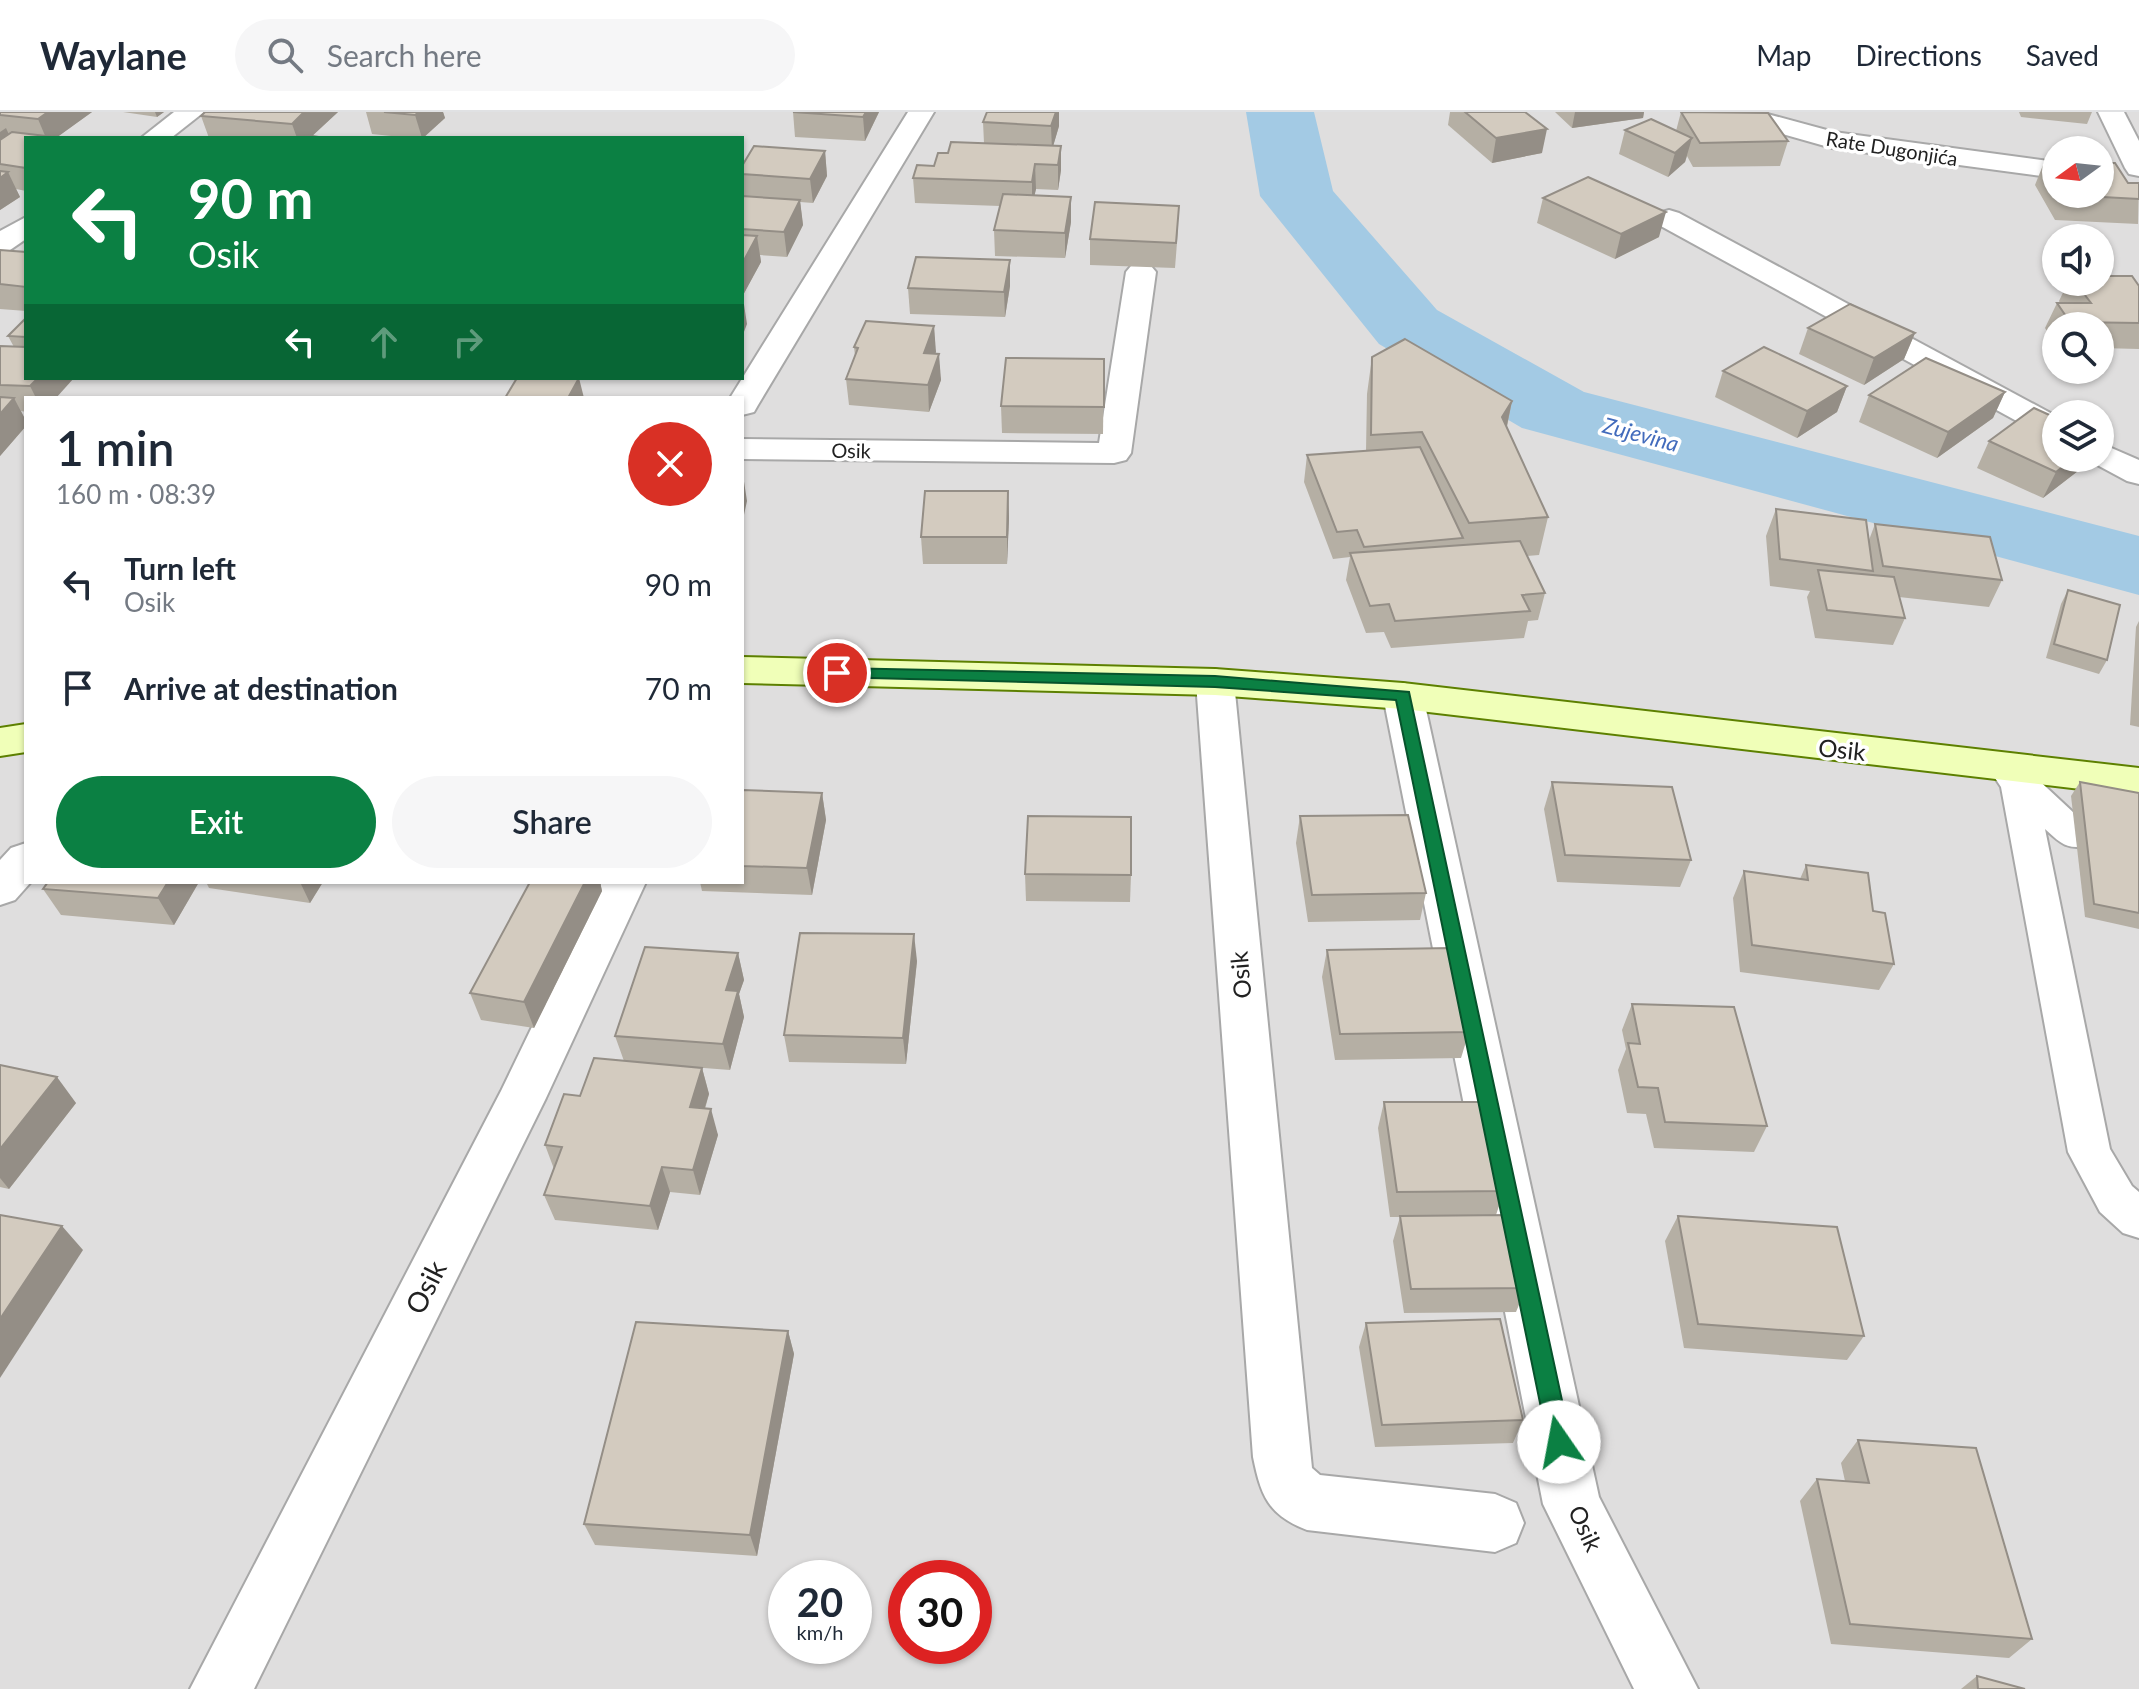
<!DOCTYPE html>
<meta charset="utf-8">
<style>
body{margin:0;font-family:Lato,sans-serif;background:#f6f6f7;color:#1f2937;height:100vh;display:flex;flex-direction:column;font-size:30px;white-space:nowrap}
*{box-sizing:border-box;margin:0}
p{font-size:26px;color:#747a83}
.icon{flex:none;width:44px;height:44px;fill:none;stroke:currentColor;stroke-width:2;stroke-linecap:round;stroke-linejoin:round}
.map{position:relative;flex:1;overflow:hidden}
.details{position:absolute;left:24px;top:284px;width:720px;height:488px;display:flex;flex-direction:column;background:#fff;border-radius:0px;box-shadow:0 2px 6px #0004}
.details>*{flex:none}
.guide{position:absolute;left:24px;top:24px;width:720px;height:244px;border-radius:0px;box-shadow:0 2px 6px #0004;background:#0b8043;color:#fff;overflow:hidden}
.needle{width:52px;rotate:255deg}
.tools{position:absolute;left:2042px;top:24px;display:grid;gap:16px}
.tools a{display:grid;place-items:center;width:72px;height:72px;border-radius:50%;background:#fff;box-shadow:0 2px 6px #0004;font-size:40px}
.speed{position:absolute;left:768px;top:1448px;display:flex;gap:16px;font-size:40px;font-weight:700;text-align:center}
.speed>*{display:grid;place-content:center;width:104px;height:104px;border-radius:50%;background:#fff;box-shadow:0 2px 6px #0004;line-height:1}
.speed small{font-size:20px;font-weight:400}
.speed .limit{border:12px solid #d22;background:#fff;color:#111}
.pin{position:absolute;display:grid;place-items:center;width:68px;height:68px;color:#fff;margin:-34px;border:4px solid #fff;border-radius:50%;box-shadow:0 2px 8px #0007}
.me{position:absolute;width:88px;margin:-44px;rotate:348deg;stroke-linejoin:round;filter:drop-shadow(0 0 6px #0008)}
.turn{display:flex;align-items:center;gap:28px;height:168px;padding:0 32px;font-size:36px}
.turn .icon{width:104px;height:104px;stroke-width:2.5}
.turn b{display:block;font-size:56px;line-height:68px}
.lanes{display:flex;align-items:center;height:76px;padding:0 32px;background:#0003;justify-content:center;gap:40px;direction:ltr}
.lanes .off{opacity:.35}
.round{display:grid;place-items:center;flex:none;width:84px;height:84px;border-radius:42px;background:#f6f6f7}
.overview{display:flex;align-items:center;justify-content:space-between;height:136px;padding:0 32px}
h1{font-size:48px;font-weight:600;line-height:60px}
.action{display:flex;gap:16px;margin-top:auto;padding:16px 32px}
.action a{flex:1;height:92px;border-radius:48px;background:#0b8043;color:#fff;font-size:32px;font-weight:600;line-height:92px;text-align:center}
.action a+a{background:#f6f6f7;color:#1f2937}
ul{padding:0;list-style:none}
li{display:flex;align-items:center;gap:24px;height:104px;padding:0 32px}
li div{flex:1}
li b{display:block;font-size:30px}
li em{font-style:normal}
header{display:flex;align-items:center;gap:48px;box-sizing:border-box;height:112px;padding:0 40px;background:#fff;border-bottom:2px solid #e0e1e3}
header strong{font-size:38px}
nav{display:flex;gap:44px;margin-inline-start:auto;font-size:28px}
.search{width:560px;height:72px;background:#f6f6f7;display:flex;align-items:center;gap:20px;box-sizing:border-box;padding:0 28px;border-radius:44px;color:#747a83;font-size:30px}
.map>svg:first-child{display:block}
.residential{fill:#dfdede;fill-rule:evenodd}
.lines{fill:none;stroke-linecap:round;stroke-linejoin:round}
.river{fill:#a3cae4;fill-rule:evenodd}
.service-casing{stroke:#a8a8a8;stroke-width:4}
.minor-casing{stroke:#a8a8a8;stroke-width:4}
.secondary-casing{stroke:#5d8000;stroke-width:4}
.service{fill:#fff;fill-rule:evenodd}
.minor{fill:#fff;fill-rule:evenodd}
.secondary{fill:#f0ffb8;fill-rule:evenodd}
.wall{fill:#b5afa4}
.shaded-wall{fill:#948e86}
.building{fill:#d3cbbf;stroke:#948e86;stroke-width:2}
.route{fill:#0b8043;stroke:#07532c;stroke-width:2}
.labels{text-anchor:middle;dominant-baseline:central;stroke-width:7;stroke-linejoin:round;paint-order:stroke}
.far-street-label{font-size:20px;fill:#212121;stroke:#fff}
.far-water-label{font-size:22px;font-style:italic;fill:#426bbc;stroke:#fff}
.street-label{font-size:24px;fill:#212121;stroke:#fff}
.near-street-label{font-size:28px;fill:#212121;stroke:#fff}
</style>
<header>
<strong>Waylane</strong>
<div class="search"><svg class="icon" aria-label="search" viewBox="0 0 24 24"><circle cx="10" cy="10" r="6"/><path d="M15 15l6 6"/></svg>Search here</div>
<nav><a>Map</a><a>Directions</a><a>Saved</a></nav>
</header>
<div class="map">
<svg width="2139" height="1577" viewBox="0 0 2139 1577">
<rect width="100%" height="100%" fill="#f2f0e7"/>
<!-- residential -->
<path class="residential" d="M0,0H2139V1577H0ZM26,26H742V266H26ZM2056,38H2100V82H2056ZM2056,126H2100V170H2056ZM2056,214H2100V258H2056ZM26,286H742V770H26ZM2056,302H2100V346H2056ZM786,1466H854V1534H786ZM906,1466H974V1534H906Z"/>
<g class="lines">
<!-- river -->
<path class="river" d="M1246,0H1314L1333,79L1437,198L1584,280L2139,424V483L1522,316L1379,232L1260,84Z"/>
<defs>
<path id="service" d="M2013,654L2031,661L2089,715L2094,724L2089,733C2068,739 2060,731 2045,717L2110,1037L2132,1074L2139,1080V1126L2123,1121L2100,1100L2068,1040L2001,675L1995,666L2000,657Z"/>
<g id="minor">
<path d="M174,0H204L171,26H141Z"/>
<path d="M908,0H934L758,293L754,300L742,303V286H730Z"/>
<path d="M1718,0H1760L1834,20L2056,50V66L1832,36L1722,5Z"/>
<path d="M2098,0H2124L2139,29V64L2129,62L2125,56Z"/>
<path d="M1669,98L1679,101L2056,304V327L2044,324L1659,113L1655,107L1659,101Z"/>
<path d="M26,105V127L10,138L0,141V119Z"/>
<path d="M1141,151L1151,154L1156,160L1131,341L1126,348L1114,351L742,347V327L1099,331L1126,160L1131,154Z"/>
<path d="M2100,331L2139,348V372L2127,369L2088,348L2087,346H2100Z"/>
<path d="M1215,557L1229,561L1234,570L1312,1356L1320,1363L1495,1382L1516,1391L1524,1411L1516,1431L1495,1440L1307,1418C1268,1403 1261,1384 1253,1345L1196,570L1201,561Z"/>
<path d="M1403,571L1417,575L1423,584L1599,1385L1698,1577H1634L1543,1392L1383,584L1389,575Z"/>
<path d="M26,731V770H31L15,788L0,793V748L11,736Z"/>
<path d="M602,770H646L546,986L254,1577H190L501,979Z"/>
</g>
<g id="secondary">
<path d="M742,545L1215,557L1403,571L2139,656V684L1403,597L1215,583L742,571Z"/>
<path d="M26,612V640L0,644V616Z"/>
</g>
</defs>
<!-- service casing -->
<use href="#service" class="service-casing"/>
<!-- minor casing -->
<use href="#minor" class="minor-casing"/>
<!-- secondary casing -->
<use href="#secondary" class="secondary-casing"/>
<!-- service -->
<use href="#service" class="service"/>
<!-- minor -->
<use href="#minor" class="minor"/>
<!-- secondary -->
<use href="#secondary" class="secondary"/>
</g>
<!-- wall -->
<g class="wall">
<path d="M0,0H92L57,25L26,26V79L16,77L20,85L0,98Z"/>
<path d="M123,0H164L157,5Z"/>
<path d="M338,0L312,24L325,26H209L201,4Z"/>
<path d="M366,0H443L445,6L423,26H410L372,22Z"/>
<path d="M793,0H879L865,29L795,25Z"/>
<path d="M1450,0H1525L1542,41L1492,51L1448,13Z"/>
<path d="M1555,0H1644L1643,6L1572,16Z"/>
<path d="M1681,0L1788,29L1780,54L1693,55L1687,44L1685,50L1668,65L1619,42L1625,18L1676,19Z"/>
<path d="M2019,0H2092L2087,12L2021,5Z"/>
<path d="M983,10L1059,14L1053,34H1061V58L1058,78L1036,77L1034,84L1071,110L1065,146L995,144L994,118L1000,94L915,91L913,66L934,54L948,41L984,31Z"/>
<path d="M825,39L827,64L813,91L800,90L803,113L787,145L760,143L761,150L742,185V54Z"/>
<path d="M2045,48L2056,49V82H2100L2128,71H2139L2138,112L2055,108L2035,73Z"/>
<path d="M1543,86L1659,125L1615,147L1537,111Z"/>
<path d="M1178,118L1175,156L1090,153V127Z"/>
<path d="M0,138L26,140V199L0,197Z"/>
<path d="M2068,170H2100L2139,174V237L2100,236V214H2056V232L2045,216L2057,191H2060L2059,189Z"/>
<path d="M1010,174L1005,205L910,202L908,176Z"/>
<path d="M26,206V266L56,286H26V300L21,299L26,309V314L0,344V234L14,235L8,224Z"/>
<path d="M934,214L935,242L941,268L929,300L849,293L846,267L855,244L854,235Z"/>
<path d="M1808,216L1915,221L1904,247L1864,273L1799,242Z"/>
<path d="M1372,245L1512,289L1507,315L1548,405L1539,443L1527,444L1545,481L1538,508L1528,509L1524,526L1391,536L1384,520L1366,521L1346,468L1350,445L1333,447L1304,370L1307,343L1366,339L1367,282Z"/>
<path d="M1104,247L1103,322L1002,321L1001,294Z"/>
<path d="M1723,259L1847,274L1837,300L1797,326L1715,285Z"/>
<path d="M2005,280L1993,306L1937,346L1859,310L1869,283Z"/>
<path d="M1989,329L2056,346H2090L2087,352L2043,386L1977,356Z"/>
<path d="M1008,379L1009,406L1007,452H923L921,425Z"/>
<path d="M1776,397L1869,428L1875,412L2002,468L1989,495L1899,485L1905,506L1893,533L1815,526L1807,485L1810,479L1770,474L1766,424Z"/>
<path d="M2068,478L2107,548L2099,562L2046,546L2061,492Z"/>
<path d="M2139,509V615L2130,613L2136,515Z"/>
<path d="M1552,670L1691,748L1680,775L1557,770L1544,697Z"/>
<path d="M2080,670L2139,681V817L2085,805L2071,684Z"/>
<path d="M742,678L822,681L826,708L812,783L702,779L700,770H742Z"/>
<path d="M1300,704L1426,781L1420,808L1308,810L1296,731Z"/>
<path d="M1806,753L1894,852L1879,878L1740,860L1733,786L1744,759L1800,767Z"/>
<path d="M1025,762L1131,763L1130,790L1026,789Z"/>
<path d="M199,770L174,813L61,803L43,777Z"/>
<path d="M206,770H323L310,791L209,776Z"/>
<path d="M530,770H600L602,779L534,916L481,908L470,881Z"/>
<path d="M1327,838L1469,920L1461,946L1335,948L1322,865Z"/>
<path d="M738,841L744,868L739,882L744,905L730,958L665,953L702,956L709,982L705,997L718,1023L700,1083L670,1080L658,1118L555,1108L544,1083L554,1057L545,1033L580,984L624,949L615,924Z"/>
<path d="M917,849L906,952L789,950L784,923Z"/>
<path d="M1632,892L1767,1014L1754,1040L1654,1036L1646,1002L1627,1001L1618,958L1626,937L1622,918Z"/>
<path d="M0,953L76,991L9,1077L0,1075Z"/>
<path d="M1384,990L1504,1079L1496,1103L1526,1176L1516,1200L1404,1201L1393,1129L1400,1105H1390L1378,1016Z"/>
<path d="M1678,1104L1864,1224L1847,1248L1684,1236L1665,1129Z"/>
<path d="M1366,1211L1523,1308L1513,1331L1375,1335L1359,1235Z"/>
<path d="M788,1219L794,1242L757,1444L595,1433L584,1412Z"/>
<path d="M1858,1328L2032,1527L2009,1546L1831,1532L1800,1389L1817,1367L1845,1369L1841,1351Z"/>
<path d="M1977,1564L2025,1577H1961Z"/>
</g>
<!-- shaded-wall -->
<g class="shaded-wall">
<path d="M48,0H92L56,26H46L38,7Z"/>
<path d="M155,0H164L157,5Z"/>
<path d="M304,0H338L310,26H297L292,12Z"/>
<path d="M419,0H443L445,6L423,26H422L415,3Z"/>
<path d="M866,0H879L865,29L863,5Z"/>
<path d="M1056,0H1059V14L1052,38L1051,14Z"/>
<path d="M1575,0H1644L1643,6L1572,16Z"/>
<path d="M6,16L17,40L0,52V20Z"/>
<path d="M1547,17L1542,41L1492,51L1496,26Z"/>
<path d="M1692,26L1685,50L1668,65L1675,41Z"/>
<path d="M1061,34V58L1058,78V53Z"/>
<path d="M825,39L827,64L813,91L810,67Z"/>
<path d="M1035,52L1036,77L1032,95V70Z"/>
<path d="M8,60L20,85L0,98V66Z"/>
<path d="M1071,85V110L1065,146V121Z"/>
<path d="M800,88L803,113L787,145L784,120Z"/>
<path d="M1666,100L1659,125L1615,147L1621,122Z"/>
<path d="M757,124L761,150L742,185V152Z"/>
<path d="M1010,148V174L1005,205L1004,180Z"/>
<path d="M743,186L747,212L742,225V189Z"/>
<path d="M934,214L936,240L926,267L924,241Z"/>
<path d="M1915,221L1904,247L1864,273L1874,246Z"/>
<path d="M939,242L941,268L929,300L928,273Z"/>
<path d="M38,266H74L56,286H36L30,274Z"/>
<path d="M579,266L584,286H568Z"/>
<path d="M1847,274L1837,300L1797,326L1807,299Z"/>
<path d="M2005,280L1993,306L1937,346L1948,320Z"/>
<path d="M14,286L26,309V314L0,344V302Z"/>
<path d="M1512,289L1504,327L1502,305Z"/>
<path d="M2074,346H2090L2087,352L2043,386L2056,360Z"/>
<path d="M743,363L747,389L742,412V367Z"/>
<path d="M1008,379L1009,406L1007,452V425Z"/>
<path d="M822,681L826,708L812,783L807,756Z"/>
<path d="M168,770H199L174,813L158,786Z"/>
<path d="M300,770H323L310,791Z"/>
<path d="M585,770H600L602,779L534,916L524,890Z"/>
<path d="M914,822L917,849L906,952L903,926Z"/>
<path d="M738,841L744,868L739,882L744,905L730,958L723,932L726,878Z"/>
<path d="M702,956L709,982L697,1021L690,995Z"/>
<path d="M57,965L76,991L9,1077L0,1066V1037Z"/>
<path d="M711,997L718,1023L700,1083L693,1058Z"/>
<path d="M662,1055L670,1080L658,1118L650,1094Z"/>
<path d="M62,1114L83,1138L0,1266V1207Z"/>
<path d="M788,1219L794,1242L757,1444L750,1423Z"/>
</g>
<!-- building -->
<g class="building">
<path d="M0,0H48L38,7L0,3Z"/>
<path d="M205,0H304L292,12L201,4Z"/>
<path d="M384,0H419L415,3Z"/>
<path d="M793,0H866L863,5Z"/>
<path d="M987,0H1056L1051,14L983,10Z"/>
<path d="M1465,0H1525L1547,17L1496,26Z"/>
<path d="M1681,0L1768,1L1788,29L1700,31Z"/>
<path d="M1651,7L1692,26L1675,41L1625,18Z"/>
<path d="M12,20L63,26H26V56L0,52V28Z"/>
<path d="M306,23L325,26H303Z"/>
<path d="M951,30L1061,34L1058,53L1035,52L1032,70L913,66L917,53L934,54L938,41H948Z"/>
<path d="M754,34L825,39L810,67L742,62V54Z"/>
<path d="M2045,48L2056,49V66Z"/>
<path d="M2100,51H2115L2128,71H2139V87L2066,83V82H2100Z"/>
<path d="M0,59L8,60L0,66Z"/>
<path d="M1588,65L1666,100L1621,122L1543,86Z"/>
<path d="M1003,82L1071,85L1065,121L994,118Z"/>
<path d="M742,84L800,88L784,120L742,117Z"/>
<path d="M1095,90L1179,94L1176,131L1090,127Z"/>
<path d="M742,123L757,124L742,152Z"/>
<path d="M0,138L26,140V175L0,172Z"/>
<path d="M916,145L1010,148L1004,180L908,176Z"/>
<path d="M2100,164H2132L2139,174V211L2070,210L2057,191H2091L2075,170H2100Z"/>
<path d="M1850,192L1915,221L1874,246L1808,216Z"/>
<path d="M26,206V225L8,224Z"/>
<path d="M866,209L934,214L924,241L939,242L928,273L846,267L858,236L854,235Z"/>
<path d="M1405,227L1512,289L1502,305L1548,405L1469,411L1422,320L1371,323L1372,245Z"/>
<path d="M0,234L26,235V266H38L30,274L0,273Z"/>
<path d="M1764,235L1847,274L1807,299L1723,259Z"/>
<path d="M1006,246L1104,247V295L1001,294Z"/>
<path d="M1926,246L2005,280L1948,320L1869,283Z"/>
<path d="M517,266H579L568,286H505Z"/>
<path d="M0,285L14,286L0,302Z"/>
<path d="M2034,296L2056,306V346H2074L2056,360L1989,329Z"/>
<path d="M1420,335L1463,426L1364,435L1357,418L1337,420L1307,343Z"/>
<path d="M925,379H1008L1007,425H921Z"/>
<path d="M1776,397L1866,408L1873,459L1780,447Z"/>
<path d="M1875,412L1990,425L2002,468L1883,454Z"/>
<path d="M1520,429L1545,481L1522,483L1530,499L1395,509L1389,492L1370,494L1350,441Z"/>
<path d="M1818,458L1894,465L1905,506L1827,498Z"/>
<path d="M2068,478L2120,493L2107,548L2054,532Z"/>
<path d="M1552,670L1672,675L1691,748L1565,743Z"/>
<path d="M2080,670L2139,681V801L2094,792Z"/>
<path d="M742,678L822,681L807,756L742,754Z"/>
<path d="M1408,703L1426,781L1312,783L1300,704Z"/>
<path d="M1028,704L1131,705V763L1025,762Z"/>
<path d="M1806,753L1868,761L1873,799L1885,801L1894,852L1752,833L1744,759L1808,768Z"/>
<path d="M48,770H168L158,786L43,777Z"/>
<path d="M530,770H585L524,890L470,881Z"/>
<path d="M800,821L914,822L903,926L784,923Z"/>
<path d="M645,835L738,841L726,878L738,879L723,932L615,924Z"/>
<path d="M1451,836L1469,920L1340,922L1327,838Z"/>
<path d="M1632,892L1734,895L1767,1014L1665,1010L1658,976L1638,975L1628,931L1640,932Z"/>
<path d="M594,946L702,956L690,995L711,997L693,1058L662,1055L650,1094L544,1083L562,1035L545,1033L564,982L580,984Z"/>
<path d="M0,953L57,965L0,1037Z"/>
<path d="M1384,990H1486L1504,1079L1397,1080Z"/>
<path d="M0,1103L62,1114L0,1207Z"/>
<path d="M1510,1103L1526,1176L1411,1177L1400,1104Z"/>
<path d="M1678,1104L1837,1115L1864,1224L1698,1212Z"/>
<path d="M1500,1207L1523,1308L1382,1313L1366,1211Z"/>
<path d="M636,1210L788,1219L750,1423L584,1412Z"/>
<path d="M1858,1328L1976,1336L2032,1527L1850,1512L1817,1367L1869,1371Z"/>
<path d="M1977,1564L2025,1577H1978Z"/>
</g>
<!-- route -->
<path class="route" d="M837,556L1215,564L1409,580L1571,1330L1567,1338L1559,1341L1551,1338L1548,1330L1396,588L1215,575L831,565V557Z"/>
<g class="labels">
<!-- far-street labels -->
<g class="far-street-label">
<text transform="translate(1892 36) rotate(9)">Rate Dugonjića</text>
<text transform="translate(851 338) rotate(1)">Osik</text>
</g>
<!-- far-water labels -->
<g class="far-water-label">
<text transform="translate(1641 322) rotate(15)">Zujevina</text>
</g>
<!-- street labels -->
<g class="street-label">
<text transform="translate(1842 637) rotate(6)">Osik</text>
<text transform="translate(1240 863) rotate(-95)">Osik</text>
<text transform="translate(1586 1416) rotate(65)">Osik</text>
</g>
<!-- near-street labels -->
<g class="near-street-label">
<text transform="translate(425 1175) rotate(-63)">Osik</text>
</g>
</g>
</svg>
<div class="tools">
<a><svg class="needle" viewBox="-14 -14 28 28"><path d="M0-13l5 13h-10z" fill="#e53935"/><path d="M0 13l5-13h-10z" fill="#747a83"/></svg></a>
<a><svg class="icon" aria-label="sound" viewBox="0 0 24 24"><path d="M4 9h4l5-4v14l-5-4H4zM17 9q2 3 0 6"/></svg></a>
<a><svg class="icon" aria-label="search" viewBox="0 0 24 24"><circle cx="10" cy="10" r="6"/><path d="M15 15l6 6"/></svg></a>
<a><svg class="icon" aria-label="layers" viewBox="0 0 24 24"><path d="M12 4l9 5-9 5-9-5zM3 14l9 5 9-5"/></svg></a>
</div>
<div class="speed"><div>20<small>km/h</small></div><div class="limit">30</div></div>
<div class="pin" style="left:837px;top:561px;background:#d93025"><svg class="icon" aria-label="arrive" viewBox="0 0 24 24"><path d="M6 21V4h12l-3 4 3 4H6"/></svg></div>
<svg class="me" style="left:1559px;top:1330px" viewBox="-20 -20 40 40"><circle r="19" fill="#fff"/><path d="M0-13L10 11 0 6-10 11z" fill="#0b8043"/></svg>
<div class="guide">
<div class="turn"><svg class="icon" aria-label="left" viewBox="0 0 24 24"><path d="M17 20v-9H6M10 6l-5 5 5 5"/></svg><div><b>90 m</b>Osik</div></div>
<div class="lanes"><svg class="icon" aria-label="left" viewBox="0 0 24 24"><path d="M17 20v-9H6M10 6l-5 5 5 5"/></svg><svg class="icon off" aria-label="ahead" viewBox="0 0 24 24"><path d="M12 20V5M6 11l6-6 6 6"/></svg><svg class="icon off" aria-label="right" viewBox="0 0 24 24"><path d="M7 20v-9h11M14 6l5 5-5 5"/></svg></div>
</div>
<section class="details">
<div class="overview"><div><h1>1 min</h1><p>160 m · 08:39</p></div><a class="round" style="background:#d93025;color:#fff"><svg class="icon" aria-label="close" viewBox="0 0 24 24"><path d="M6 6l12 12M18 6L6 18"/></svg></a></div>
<ul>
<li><svg class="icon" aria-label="left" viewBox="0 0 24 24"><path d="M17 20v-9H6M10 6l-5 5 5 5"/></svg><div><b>Turn left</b><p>Osik</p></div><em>90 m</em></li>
<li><svg class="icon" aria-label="arrive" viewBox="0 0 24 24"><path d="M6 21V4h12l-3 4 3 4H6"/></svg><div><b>Arrive at destination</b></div><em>70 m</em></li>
</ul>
<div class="action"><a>Exit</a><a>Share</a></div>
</section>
</div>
